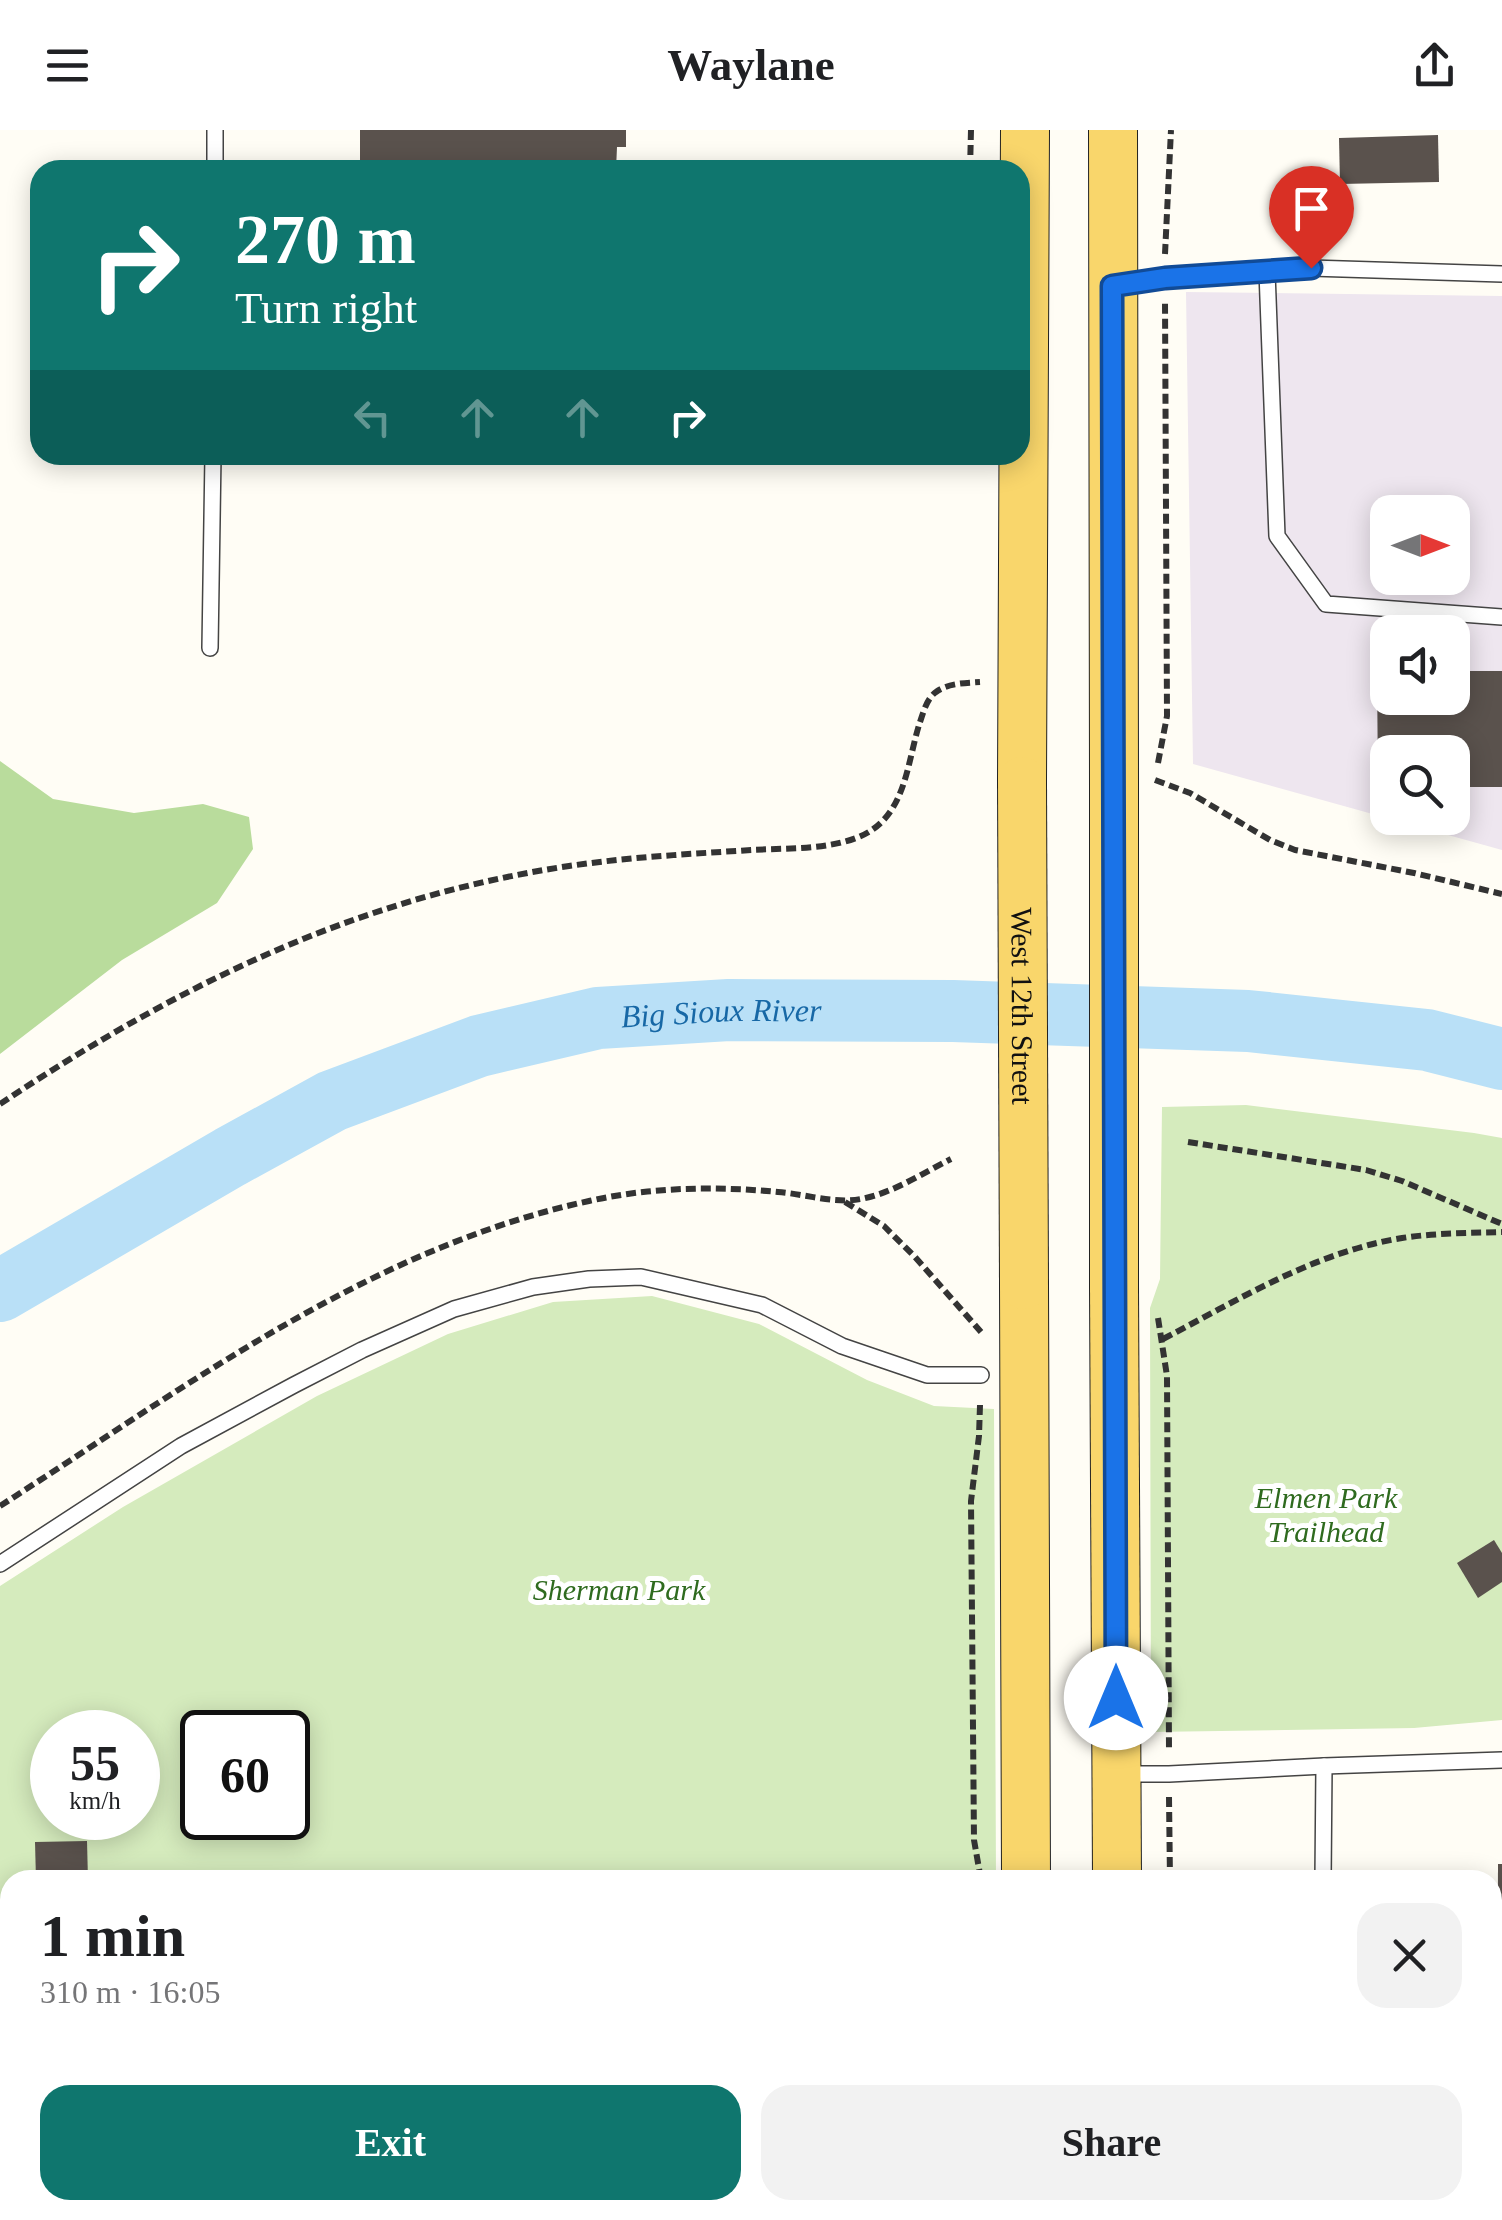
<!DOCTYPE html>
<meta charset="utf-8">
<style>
body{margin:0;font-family:Georgia,serif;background:#f2f2f2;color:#202124;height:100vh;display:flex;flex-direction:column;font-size:38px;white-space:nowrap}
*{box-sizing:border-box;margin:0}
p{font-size:32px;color:#757577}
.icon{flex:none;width:55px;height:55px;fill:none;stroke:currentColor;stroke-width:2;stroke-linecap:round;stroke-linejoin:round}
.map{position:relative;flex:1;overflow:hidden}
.details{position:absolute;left:0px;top:1740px;width:1502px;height:350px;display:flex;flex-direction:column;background:#fff;border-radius:30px 30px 0 0;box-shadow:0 5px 25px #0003}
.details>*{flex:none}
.hud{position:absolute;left:30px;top:30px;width:1000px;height:305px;border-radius:30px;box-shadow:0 5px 25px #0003;background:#0f766e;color:#fff;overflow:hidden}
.needle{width:65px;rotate:90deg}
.fabs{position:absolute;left:1370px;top:365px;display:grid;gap:20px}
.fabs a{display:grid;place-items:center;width:100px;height:100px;border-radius:20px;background:#fff;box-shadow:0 5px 25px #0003;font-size:50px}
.speed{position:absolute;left:30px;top:1580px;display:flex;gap:20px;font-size:50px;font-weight:700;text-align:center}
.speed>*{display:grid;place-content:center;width:130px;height:130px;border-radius:50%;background:#fff;box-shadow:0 5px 25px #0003;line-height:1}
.speed small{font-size:25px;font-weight:400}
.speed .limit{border:5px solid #111;border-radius:15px;background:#fff;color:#111}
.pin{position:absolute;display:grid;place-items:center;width:85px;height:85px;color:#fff;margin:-102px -42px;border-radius:50% 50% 50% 0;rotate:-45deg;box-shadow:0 0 10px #0007}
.pin .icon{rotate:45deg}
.me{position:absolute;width:110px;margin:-55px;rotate:0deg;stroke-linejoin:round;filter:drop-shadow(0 0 8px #0008)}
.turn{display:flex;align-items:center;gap:35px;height:210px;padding:0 40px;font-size:45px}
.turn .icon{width:130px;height:130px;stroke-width:2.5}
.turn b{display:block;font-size:70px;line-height:85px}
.lanes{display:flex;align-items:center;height:95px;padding:0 40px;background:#0003;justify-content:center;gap:50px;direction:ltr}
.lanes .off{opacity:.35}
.round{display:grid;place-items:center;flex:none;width:105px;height:105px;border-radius:30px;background:#f2f2f2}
.overview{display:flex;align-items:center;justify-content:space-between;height:170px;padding:0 40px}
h1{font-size:60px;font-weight:800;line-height:75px}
.button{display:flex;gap:20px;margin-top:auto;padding:20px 40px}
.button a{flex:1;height:115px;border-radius:30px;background:#0f766e;color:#fff;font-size:40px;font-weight:800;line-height:115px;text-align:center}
.button a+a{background:#f2f2f2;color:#202124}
header{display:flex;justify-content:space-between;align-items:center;height:130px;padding:0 40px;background:#fff;font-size:45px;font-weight:800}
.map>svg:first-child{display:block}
.industrial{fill:#eee6ef;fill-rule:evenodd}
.green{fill:#d5ebbd;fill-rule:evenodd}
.forest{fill:#b9dc9c}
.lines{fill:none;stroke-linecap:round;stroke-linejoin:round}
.river{stroke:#b9e0f7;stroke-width:62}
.building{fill:#5a524d}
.lane-casing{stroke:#444;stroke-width:18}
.primary-casing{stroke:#222;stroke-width:50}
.path{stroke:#333;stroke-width:6;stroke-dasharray:10 5;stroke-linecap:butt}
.lane{stroke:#fff;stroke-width:15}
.primary{stroke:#f9d66b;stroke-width:48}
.primary-bridge-casing{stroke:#222;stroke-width:50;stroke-linecap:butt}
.primary-bridge{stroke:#f9d66b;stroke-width:48}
.route-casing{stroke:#114b97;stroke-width:25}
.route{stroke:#1a73e8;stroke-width:18}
.labels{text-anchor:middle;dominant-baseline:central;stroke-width:10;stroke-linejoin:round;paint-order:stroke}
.street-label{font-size:30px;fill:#111;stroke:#fff}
.park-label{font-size:30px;font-style:italic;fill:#2f6b1f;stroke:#fff}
.water-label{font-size:32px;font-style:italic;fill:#1768a6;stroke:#fff}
</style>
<header><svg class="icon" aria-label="menu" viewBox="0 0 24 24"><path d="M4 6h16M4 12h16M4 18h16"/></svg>Waylane<svg class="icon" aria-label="share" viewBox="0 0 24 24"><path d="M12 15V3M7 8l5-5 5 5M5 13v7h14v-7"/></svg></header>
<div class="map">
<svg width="1502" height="2090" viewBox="0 0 1502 2090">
<rect width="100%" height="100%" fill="#fffdf5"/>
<!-- industrial -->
<path class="industrial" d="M1186,162L1502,166V720L1193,634ZM1388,382H1452V448H1388ZM1388,502H1452V568H1388ZM1388,622H1452V688H1388Z"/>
<!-- green -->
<g class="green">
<path d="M1246,975L1474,1003L1502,1008V1590L1414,1598L1151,1602L1150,1178L1160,1149L1162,977Z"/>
<path d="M652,1166L759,1194L867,1250L934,1276L994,1279L996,1750H10V1791H0V1456L123,1377L317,1266L448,1204L553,1172ZM52,1602H138V1688H52ZM202,1602H288V1688H202Z"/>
</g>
<!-- forest -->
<path class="forest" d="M0,631L53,669L134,683L203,674L249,687L253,719L217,773L122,830L0,924Z"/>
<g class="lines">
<!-- river -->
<path class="river" id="s1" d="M0,1161L230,1027L332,971L479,916L598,888L729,880L953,881L1248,891L1427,910L1502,929"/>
</g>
<!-- building -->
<g class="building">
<path d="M360,0H626V17H617L616,40H360Z"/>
<path d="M1438,5L1439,52L1340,54L1339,8Z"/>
<path d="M448,325H547L546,329L448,328Z"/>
<path d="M1377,541H1388V568H1452V541H1502V657H1452V622H1388V657H1378Z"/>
<path d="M1494,1410L1502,1423V1452L1478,1468L1457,1433Z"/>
<path d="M87,1711L88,1750H36L35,1712Z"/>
<path d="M1498,1734H1502V1999H1497Z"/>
</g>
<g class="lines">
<defs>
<g id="lane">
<path d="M215,40V0"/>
<path d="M1267,142L1277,406L1326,474L1502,487"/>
<path d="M1117,155L1165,148L1311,138L1502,144"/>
<path d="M210,518L213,325"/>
<path d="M0,1434L181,1316L294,1255L362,1220L454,1179L533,1157L589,1149L641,1147L762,1175L842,1216L927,1245H981"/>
<path d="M1120,1644H1169L1324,1636L1502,1630"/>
<path d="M1323,1750L1324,1636"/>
<path d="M1492,2045H1502"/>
<path d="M936,2080V2090"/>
<path d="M1320,2090V2080"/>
</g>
<g id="primary">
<path d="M1113,0L1114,655"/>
<path d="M1022,651L1025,0"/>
<path d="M1024,1155L1026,1750"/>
<path d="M1114,1156L1117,1750"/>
<path d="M1028,2080V2090"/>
<path d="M1118,2080V2090"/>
</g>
</defs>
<!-- lane casing -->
<use href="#lane" class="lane-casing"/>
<!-- primary casing -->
<use href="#primary" class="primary-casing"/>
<!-- path -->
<g class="path">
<path d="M970,40L971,0"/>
<path d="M1165,124L1171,0"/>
<path d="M1158,633L1167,586L1165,171"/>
<path d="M1155,650L1190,663L1270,710L1295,720L1414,743L1502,764"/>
<path d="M0,974C179,855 355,768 569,736C630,727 690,724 751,720C785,718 824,720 856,708C905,690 906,638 919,595C923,584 926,569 936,562C948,553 966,553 980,552"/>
<path d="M1188,1012L1366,1040L1402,1051L1502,1094"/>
<path d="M845,1072L884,1096L915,1127L981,1202"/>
<path d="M1158,1188L1167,1246L1169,1620"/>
<path d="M1163,1209C1240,1169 1315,1122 1402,1108C1435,1103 1469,1103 1502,1102"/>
<path d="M980,1275L979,1306L971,1371L974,1710L981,1750"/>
<path d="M0,1376C186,1257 370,1118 589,1071C651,1057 716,1056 778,1062C805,1064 834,1074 861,1069C893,1063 923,1043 951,1029"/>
<path d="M1169,1667L1170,1750"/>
<path d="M1172,2080V2090"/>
</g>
<!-- lane -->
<use href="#lane" class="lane"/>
<!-- primary -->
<use href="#primary" class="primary"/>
<defs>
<g id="primary-bridge">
<path id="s2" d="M1022,651L1024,1155"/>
<path d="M1114,655V1156"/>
</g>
</defs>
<!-- primary-bridge casing -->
<use href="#primary-bridge" class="primary-bridge-casing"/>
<!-- primary-bridge -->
<use href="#primary-bridge" class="primary-bridge"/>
</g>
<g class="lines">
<defs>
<path id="route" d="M1116,1568L1112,156L1165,148L1311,138"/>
</defs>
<!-- route casing -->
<use href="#route" class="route-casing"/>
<!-- route -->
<use href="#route" class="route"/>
</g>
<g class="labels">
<!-- street labels -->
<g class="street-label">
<text stroke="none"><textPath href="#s2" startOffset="225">West 12th Street</textPath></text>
</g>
<!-- park labels -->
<g class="park-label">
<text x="1326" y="1367">Elmen Park<tspan x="1326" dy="34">Trailhead</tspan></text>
<text x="619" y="1459">Sherman Park</text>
</g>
<!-- water labels -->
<g class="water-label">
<text stroke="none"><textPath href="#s1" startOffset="785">Big Sioux River</textPath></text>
</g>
</g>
</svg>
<div class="fabs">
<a><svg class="needle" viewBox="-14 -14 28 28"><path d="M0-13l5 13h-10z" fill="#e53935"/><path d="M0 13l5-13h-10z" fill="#757577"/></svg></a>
<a><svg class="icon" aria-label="sound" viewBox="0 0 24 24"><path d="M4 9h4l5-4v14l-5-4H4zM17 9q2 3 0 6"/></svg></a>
<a><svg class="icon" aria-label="search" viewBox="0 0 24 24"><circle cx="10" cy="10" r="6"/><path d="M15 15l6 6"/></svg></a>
</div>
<div class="speed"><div>55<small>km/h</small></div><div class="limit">60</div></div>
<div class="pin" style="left:1311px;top:138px;background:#d93025"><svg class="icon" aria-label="arrive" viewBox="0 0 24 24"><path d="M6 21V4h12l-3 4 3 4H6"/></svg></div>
<svg class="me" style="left:1116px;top:1568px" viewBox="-20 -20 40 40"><circle r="19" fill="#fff"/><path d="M0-13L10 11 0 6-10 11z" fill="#1a73e8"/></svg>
<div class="hud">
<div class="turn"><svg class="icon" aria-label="right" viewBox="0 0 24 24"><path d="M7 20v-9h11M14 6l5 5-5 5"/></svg><div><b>270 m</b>Turn right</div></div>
<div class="lanes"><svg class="icon off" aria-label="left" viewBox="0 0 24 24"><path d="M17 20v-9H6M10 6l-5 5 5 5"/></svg><svg class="icon off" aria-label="ahead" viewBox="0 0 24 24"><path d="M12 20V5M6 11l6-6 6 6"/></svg><svg class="icon off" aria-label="ahead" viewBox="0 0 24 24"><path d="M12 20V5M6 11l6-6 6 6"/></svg><svg class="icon" aria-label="right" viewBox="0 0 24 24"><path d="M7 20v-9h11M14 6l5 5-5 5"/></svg></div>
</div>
<section class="details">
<div class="overview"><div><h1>1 min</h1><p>310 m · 16:05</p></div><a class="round"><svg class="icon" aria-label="close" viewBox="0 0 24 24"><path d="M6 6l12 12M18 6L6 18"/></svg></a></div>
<div class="button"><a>Exit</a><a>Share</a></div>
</section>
</div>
